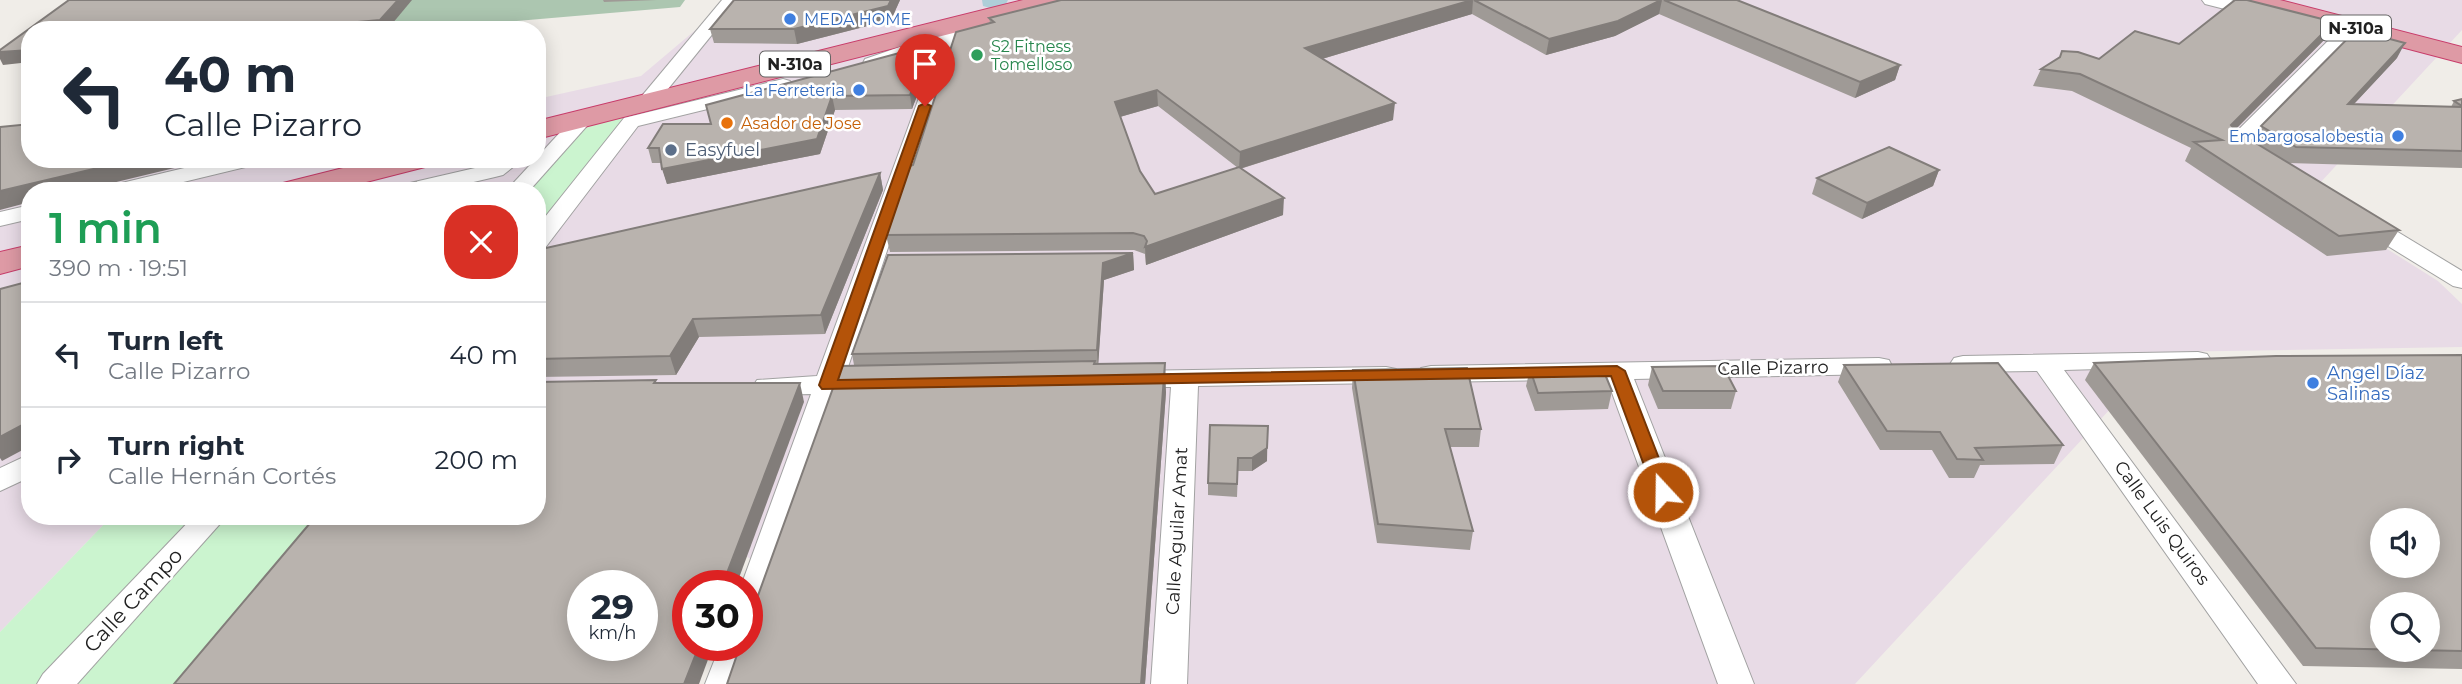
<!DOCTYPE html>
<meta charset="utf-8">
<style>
body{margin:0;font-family:Montserrat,sans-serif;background:#f6f6f7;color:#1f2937;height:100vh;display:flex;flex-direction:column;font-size:26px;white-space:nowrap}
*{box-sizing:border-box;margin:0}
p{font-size:23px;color:#747a83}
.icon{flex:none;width:38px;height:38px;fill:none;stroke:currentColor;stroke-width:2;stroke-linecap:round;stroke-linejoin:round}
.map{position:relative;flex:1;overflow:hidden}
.panel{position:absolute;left:21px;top:182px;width:525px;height:343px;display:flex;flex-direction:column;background:#fff;border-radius:28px;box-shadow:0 4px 18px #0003}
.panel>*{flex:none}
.hud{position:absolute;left:21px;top:21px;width:525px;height:147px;border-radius:28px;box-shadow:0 4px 18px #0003;background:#fff;color:#1f2937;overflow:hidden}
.buttons{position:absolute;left:2370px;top:508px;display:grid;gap:14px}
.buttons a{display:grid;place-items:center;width:70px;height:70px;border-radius:50%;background:#fff;box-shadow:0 4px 18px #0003;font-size:35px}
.speed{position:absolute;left:567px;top:570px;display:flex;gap:14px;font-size:35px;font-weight:700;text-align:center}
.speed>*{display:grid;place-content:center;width:91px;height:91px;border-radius:50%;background:#fff;box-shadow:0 4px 18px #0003;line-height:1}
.speed small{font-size:18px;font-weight:400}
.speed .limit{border:10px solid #d22;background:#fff;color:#111}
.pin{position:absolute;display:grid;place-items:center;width:60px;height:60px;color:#fff;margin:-72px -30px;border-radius:50% 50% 50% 0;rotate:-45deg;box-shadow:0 0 7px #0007}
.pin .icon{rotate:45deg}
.me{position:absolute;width:77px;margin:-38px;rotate:339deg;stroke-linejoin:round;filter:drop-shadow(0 0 5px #0008)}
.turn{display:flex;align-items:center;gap:24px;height:147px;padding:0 28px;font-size:32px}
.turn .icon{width:91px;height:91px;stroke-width:2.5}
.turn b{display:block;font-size:49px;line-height:60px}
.round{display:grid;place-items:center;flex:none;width:74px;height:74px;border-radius:28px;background:#f6f6f7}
.head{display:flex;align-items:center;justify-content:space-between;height:119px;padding:0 28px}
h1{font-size:42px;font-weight:600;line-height:52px;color:#1e9e55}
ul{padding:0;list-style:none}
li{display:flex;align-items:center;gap:21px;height:105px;padding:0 28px;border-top:2px solid #e0e1e3}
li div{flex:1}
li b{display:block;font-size:26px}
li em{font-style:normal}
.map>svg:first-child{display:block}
.industrial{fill:#e8dbe6}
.cemetery{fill:#acc6b0}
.park{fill:#cbf4cf}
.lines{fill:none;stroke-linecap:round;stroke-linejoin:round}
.canal{fill:#aeced8;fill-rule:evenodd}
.minor-casing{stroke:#a2a2a2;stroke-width:2}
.highway-casing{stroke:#c83c6a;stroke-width:2}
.minor{fill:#fff;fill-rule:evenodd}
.highway{fill:#de9aa5;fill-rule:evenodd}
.wall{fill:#9f9a96;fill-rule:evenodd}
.shaded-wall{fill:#827d7a}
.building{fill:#b9b3ae;stroke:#827d7a;stroke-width:2;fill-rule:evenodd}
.route{fill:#b45309;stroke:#753606;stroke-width:2}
.shop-dot{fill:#3f7fe0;stroke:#fff;stroke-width:2.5}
.leisure-dot{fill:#2e9e5b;stroke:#fff;stroke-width:2.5}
.food-dot{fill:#e8710a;stroke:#fff;stroke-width:2.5}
.service-dot{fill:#5c6f8a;stroke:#fff;stroke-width:2.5}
.labels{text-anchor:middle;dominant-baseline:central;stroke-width:5;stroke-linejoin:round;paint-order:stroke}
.far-shop-label{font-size:16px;fill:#366cbe;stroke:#fff;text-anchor:end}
.shield{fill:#fff;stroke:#646464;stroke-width:2}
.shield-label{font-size:16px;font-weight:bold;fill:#212121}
.far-leisure-label{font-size:16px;fill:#27864d;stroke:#fff;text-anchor:start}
.far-food-label{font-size:16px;fill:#c56008;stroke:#fff;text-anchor:start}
.service-label{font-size:18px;fill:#4e5e75;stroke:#fff;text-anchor:start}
.street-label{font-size:18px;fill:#212121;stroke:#fff}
.shop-label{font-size:18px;fill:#366cbe;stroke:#fff;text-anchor:start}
.near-street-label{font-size:21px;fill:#212121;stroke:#fff}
</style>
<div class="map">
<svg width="2462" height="684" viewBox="0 0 2462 684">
<rect width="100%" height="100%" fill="#f0ede8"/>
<!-- industrial -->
<path class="industrial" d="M731,0H2462V30L2306,198L2438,281L2462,304V347L2163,352L1855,684H938L569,438L537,435V191H30V516H112L0,632V135L30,159H537V99L641,76Z"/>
<!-- cemetery -->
<path class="cemetery" d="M91,0H685L680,7L411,30H51Z"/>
<!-- park -->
<g class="park">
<path d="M648,101L537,243V191H516L584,118Z"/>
<path d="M112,516H318L178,684H0V632Z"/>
</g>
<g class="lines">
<!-- canal -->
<path class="canal" d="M982,0H1008L1006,4L990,8L983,6Z"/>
<defs>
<g id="minor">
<path d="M722,0H740L655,105H641L638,101L641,97Z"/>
<path d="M2202,0H2231L2270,10L2273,14L2264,19L2205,4Z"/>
<path d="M954,21L960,22L963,27L988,21L997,26L994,30L958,39L845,376L878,378L882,384L878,390L839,393L764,616L759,625L747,629V586H741L811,394L767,395L757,392L753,386L757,380L817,376L938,46L872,69L863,63L865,59L943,32L948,22Z"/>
<path d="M2352,22L2358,23L2361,27L2358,31L2248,143L2268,157L2265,162C2250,165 2233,155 2224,144L2228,140L2346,23Z"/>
<path d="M783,79L790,81L793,85L790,89L638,126L545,248L537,250V227L624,118Z"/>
<path d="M584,112L591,114L594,118L529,191H506L577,114Z"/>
<path d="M222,159H261L258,164L146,191H106L109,186Z"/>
<path d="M497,159H523L503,175L495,177L435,191H394L397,186L488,165Z"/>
<path d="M30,205V219L0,226V212Z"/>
<path d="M2365,215L2373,217L2462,271V288L2453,286L2357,227L2353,222L2357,217Z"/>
<path d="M2198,352L2207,354L2211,360L2207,366L2064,370L2296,684H2258L2037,371L1963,372L1954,370L1950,364L1954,358L1963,356Z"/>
<path d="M1879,358L1889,360L1892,366L1889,372L1879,374L1634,379L1754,684H1718L1607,379L1431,382L1421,380L1417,374L1421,368L1431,366Z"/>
<path d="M1386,367L1396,369L1400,375L1396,381L1386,383L1198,386L1187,684H1151L1171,387H1130L1120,385L1116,379L1120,373L1130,371Z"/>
<path d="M30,454V477L0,491V468Z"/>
<path d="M194,516H227L77,684H37L43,674Z"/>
<path d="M747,636L754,646L741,684H705L720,646H747Z"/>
</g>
<g id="highway">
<path d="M1023,0H1067L1063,5L537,139V121Z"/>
<path d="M2237,0H2280L2462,47V63L2241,5Z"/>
<path d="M379,159H434L429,166L331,191H275L279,184Z"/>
<path d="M30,245V266L0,274V252Z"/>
</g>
</defs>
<!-- minor casing -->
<use href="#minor" class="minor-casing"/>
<!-- highway casing -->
<use href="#highway" class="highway-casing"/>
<!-- minor -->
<use href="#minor" class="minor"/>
<!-- highway -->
<use href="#highway" class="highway"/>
</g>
<!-- wall -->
<g class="wall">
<path d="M603,0H657L604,2Z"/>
<path d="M734,0H900L891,20L797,44L714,43L710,29Z"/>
<path d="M1061,0H1737L1900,65L1895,80L1855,98L1659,14L1615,36L1546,55L1472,14L1322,59L1393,120L1240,169L1283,215L1146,265L1145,254L1134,250L890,252L886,235L913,165L990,23L989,18ZM1158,106L1238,168L1155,194L1140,171L1120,117Z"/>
<path d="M2334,22L2325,39L2235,130L2253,142L2261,126L2397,58L2354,104L2451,107L2454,101L2462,99V168L2288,163L2399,230L2386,250L2327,256L2185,161L2191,148L2072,91L2033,86L2041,69L2179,44Z"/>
<path d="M929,45L931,59L912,109L835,110L820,154L667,184L661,163H652L648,148L711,124Z"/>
<path d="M1939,170L1933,186L1862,219L1812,194L1817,178Z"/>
<path d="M880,173L883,190L825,334L699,337L676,375L537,377V250Z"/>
<path d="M1133,253L1134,270L1104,280L1098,364L1166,392L1145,684H727L854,365L852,354Z"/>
<path d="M2462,355V669L2303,666L2085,380L2094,363Z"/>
<path d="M1844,365L2063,445L2054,464L1980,465L1974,478H1949L1932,450H1880L1838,382Z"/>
<path d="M1652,367L1736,391L1731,409H1658L1648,385Z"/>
<path d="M1530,369L1612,391L1608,409L1535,411L1526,386Z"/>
<path d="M1353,370L1481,429L1479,447H1450L1473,531L1470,550L1377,543L1352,388Z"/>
<path d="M1268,426L1267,461L1252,471H1238L1237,497L1208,495V483Z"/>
</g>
<!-- shaded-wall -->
<g class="shaded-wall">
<path d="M398,0H412L387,30H269Z"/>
<path d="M891,0H900L891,20L797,44L794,29Z"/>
<path d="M1473,0L1472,14L1305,64V48Z"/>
<path d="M1662,0L1659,14L1615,36L1546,55L1549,39Z"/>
<path d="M2334,22L2325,39L2221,144L2231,125Z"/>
<path d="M2405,43L2397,58L2339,120L2348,104Z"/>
<path d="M929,45L931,59L912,109L910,95Z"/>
<path d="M30,50V62L3,65L0,59V52Z"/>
<path d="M1900,65L1895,80L1855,98L1860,82Z"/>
<path d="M1157,90L1158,106L1116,118L1115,102Z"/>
<path d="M832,96L835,110L820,154L667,184L662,169Z"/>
<path d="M1395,103L1393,120L1239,169L1240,152Z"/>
<path d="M136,159H212L79,191H30V202L0,210V191Z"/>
<path d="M1939,170L1933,186L1862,219L1867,203Z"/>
<path d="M880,173L883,190L825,334L821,315Z"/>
<path d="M414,183L417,191H406Z"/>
<path d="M1284,198L1283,215L1146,265L1145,247Z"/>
<path d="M1133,253L1134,270L1104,280L1098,368L1097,350L1103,263Z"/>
<path d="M693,319L699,337L676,375L670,356Z"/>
<path d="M1165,363L1166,392L1145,684H1141Z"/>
<path d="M800,383L804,402L736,586H722Z"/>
<path d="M30,421V446L2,461L0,458V437Z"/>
<path d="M1267,448V461L1252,471V458Z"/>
<path d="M699,646H713L699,684H684Z"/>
</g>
<!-- building -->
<g class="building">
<path d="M69,0H398L380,20L269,30H30V50L0,52V50Z"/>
<path d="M734,0H891L888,6L794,29H710Z"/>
<path d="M1061,0H1472L1305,48L1395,103L1240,152L1157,90L1115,102L1140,171L1155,194L1239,167L1284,198L1145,247L1147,241L1144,236L1133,233L886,235L910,166L913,165L956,32L994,22L989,18Z"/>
<path d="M1474,0H1661L1618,21L1549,39Z"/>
<path d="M1664,0H1737L1900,65L1860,82Z"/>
<path d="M2235,0H2247L2334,22L2231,125L2236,131L2399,230L2339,236L2194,142L2222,140L2080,74L2041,69L2060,57L2062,51L2078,52L2099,59L2135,31L2179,44Z"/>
<path d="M2356,30L2405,43L2348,104L2462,107V151L2296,147L2261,126Z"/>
<path d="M929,45L910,95L832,96L817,139L662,169L659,148H648L663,124H711L706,105Z"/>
<path d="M2462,99V106L2454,101Z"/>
<path d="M30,124V159H136L0,191V127Z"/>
<path d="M1889,147L1939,170L1867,203L1817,178Z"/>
<path d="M880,173L821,315L693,319L670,356L537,359V250Z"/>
<path d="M414,183L406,191H382Z"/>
<path d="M1133,253L1103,263L1097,350L852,354L888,255Z"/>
<path d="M30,281V421L0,437V289Z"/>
<path d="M2462,355V651L2316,648L2094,363L2276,356ZM2382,520H2427V565H2382ZM2382,604H2427V649H2382Z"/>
<path d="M1095,361L1094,364L1165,363L1141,684H727L740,646H747V626L841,366Z"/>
<path d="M1998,363L2063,445L1975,448L1983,460L1957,459L1940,432L1887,431L1844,365Z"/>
<path d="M1723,366L1736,391H1663L1652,367Z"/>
<path d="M1602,367L1612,391L1538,393L1530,369Z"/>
<path d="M1467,368L1481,429H1445L1473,531L1378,524L1353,370Z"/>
<path d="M656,380L654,383H800L722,586H688V646H699L684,684H174L316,516H537V382ZM583,586H642V646H583Z"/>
<path d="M1210,425L1268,426L1267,448L1252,458H1238L1237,484L1208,483Z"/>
</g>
<!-- route -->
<path class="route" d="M925,103L931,106L838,380L1617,366L1625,371L1672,492L1669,496H1656L1654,492L1611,376L822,389L819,385L919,106Z"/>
<!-- markers -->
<g class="shop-dot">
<circle cx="790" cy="19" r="7"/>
<circle cx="859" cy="90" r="7"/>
<circle cx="2398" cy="136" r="7"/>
<circle cx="2313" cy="383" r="7"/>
</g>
<circle class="leisure-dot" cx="977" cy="55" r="7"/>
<circle class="food-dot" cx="727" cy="123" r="7"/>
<circle class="service-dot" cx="671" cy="150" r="7"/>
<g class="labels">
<!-- far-shop labels -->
<g class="far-shop-label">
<text x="804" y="19" text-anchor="start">MEDA HOME</text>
<text x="845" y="90">La Ferreteria</text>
<text x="2384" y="136">Embargosalobestia</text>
</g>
<!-- shield labels -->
<g class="shield">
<rect x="2321" y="15.5" width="70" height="25" rx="5"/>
<rect x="760" y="51.5" width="70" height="25" rx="5"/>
</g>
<g class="shield-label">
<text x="2356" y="28">N-310a</text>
<text x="795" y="64">N-310a</text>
</g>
<!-- far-leisure labels -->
<g class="far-leisure-label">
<text x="991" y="46">S2 Fitness<tspan x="991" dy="18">Tomelloso</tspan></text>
</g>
<!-- far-food labels -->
<g class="far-food-label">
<text x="741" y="123">Asador de Jose</text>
</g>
<!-- service labels -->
<g class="service-label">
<text x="685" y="150">Easyfuel</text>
</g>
<!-- street labels -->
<g class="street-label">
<text transform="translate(1773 368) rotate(-1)">Calle Pizarro</text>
<text transform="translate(2162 523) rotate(54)">Calle Luis Quiros</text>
<text transform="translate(1177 531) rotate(-87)">Calle Aguilar Amat</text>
</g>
<!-- shop labels -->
<g class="shop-label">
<text x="2327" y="373">Angel Díaz<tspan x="2327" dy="21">Salinas</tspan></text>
</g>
<!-- near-street labels -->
<g class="near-street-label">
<text transform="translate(133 600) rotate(-47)">Calle Campo</text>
</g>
</g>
</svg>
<div class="buttons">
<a><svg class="icon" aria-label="sound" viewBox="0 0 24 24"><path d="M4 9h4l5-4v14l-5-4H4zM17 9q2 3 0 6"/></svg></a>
<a><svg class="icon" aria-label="search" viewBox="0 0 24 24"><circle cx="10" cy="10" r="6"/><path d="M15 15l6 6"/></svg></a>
</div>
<div class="speed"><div>29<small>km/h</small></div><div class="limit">30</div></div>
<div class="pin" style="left:925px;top:106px;background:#d93025"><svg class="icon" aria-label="arrive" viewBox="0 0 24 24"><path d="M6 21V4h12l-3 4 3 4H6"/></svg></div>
<svg class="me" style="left:1663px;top:492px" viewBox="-20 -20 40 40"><circle r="17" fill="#b45309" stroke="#fff" stroke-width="3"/><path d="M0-11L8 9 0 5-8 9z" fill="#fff"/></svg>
<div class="hud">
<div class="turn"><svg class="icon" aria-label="left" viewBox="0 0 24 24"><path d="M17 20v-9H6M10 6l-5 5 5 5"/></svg><div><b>40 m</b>Calle Pizarro</div></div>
</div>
<section class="panel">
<div class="head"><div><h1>1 min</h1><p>390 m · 19:51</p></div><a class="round" style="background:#d93025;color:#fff"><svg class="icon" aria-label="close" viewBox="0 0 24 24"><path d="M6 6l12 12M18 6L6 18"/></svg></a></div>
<ul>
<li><svg class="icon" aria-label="left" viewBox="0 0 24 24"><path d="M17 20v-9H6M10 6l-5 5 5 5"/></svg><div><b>Turn left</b><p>Calle Pizarro</p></div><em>40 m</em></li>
<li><svg class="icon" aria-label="right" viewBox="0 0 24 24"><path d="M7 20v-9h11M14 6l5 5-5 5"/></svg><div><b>Turn right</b><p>Calle Hernán Cortés</p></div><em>200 m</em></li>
</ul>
</section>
</div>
